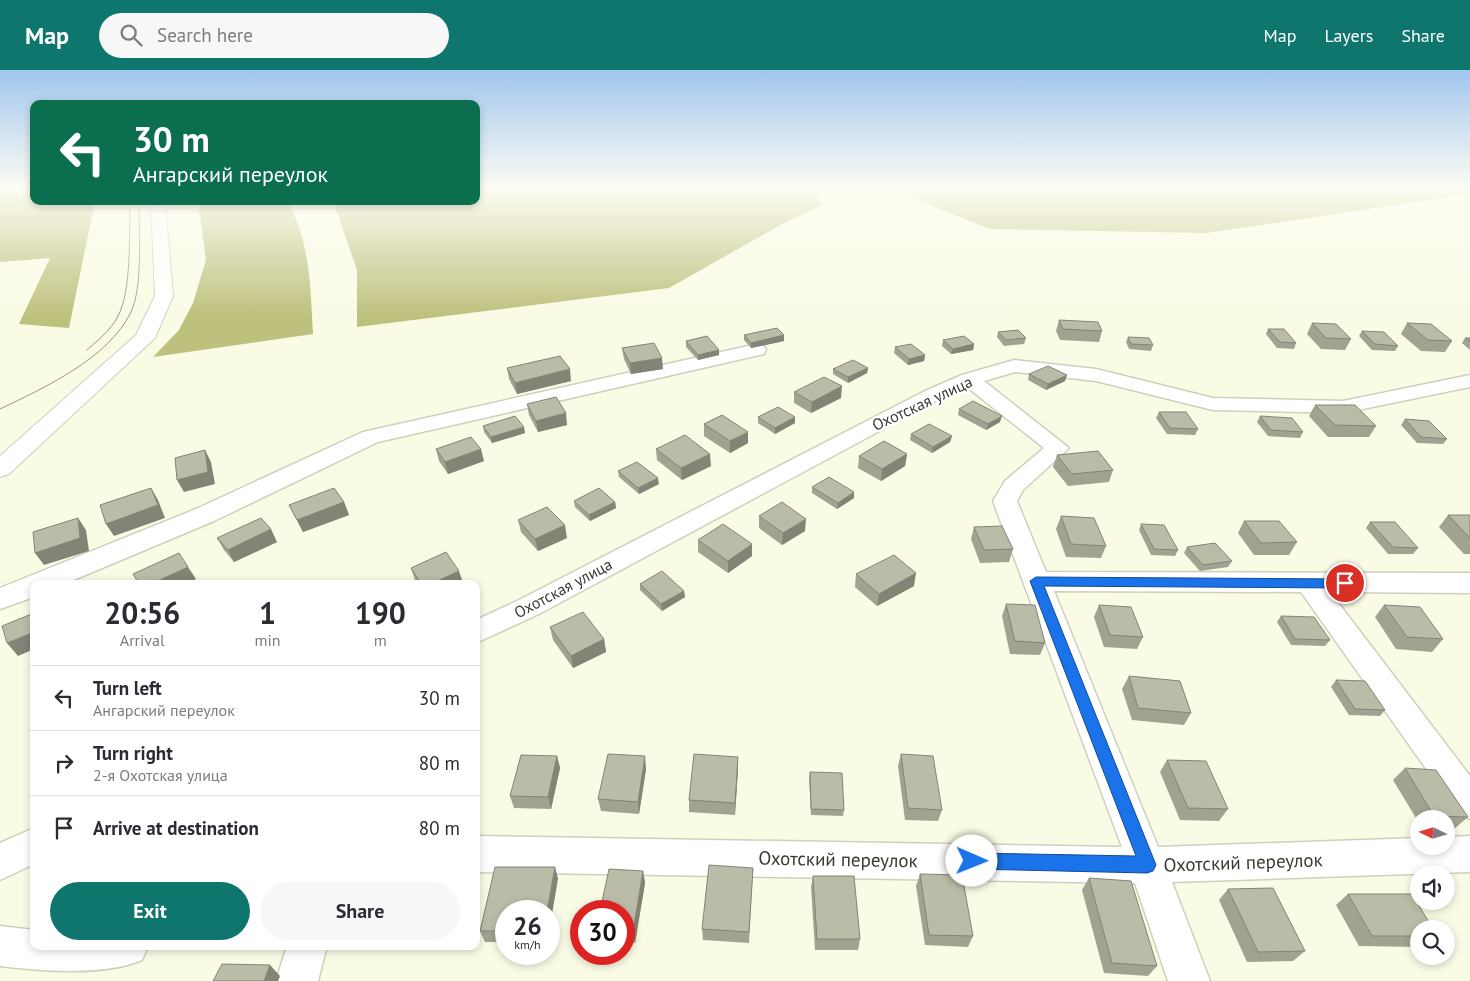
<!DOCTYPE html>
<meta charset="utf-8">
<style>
body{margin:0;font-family:"PT Sans",sans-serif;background:#f7f7f7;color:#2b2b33;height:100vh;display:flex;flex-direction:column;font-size:19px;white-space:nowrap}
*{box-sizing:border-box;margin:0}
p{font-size:16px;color:#7c7c81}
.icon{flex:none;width:28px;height:28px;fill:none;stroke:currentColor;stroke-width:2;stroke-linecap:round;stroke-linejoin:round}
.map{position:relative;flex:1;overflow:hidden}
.details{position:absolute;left:30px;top:510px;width:450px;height:370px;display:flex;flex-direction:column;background:#fff;border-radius:10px;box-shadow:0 2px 8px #0003}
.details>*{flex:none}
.guide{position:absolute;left:30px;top:30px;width:450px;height:105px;border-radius:10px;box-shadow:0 2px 8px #0003;background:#0b6e4f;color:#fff;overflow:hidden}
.needle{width:32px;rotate:275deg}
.buttons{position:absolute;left:1410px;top:740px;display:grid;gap:10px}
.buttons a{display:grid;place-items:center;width:45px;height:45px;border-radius:50%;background:#fff;box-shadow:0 2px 8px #0003;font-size:25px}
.speed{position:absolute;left:495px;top:830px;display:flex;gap:10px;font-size:25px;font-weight:700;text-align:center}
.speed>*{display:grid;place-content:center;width:65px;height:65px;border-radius:50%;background:#fff;box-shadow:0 2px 8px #0003;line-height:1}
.speed small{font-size:12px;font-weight:400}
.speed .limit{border:8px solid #d22;background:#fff;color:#111}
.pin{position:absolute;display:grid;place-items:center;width:42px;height:42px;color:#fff;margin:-21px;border:2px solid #fff;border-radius:50%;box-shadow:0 1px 5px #0007}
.me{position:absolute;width:55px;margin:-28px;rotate:91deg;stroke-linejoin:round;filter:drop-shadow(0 0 4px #0008)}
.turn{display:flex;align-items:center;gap:18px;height:105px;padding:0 20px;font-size:22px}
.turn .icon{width:65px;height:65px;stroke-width:2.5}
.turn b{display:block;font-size:35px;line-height:42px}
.eta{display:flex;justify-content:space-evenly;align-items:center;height:85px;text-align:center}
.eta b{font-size:30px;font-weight:800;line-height:35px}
.primary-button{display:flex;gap:10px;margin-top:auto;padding:10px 20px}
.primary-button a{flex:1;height:58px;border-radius:30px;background:#0f766e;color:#fff;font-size:20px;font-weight:800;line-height:58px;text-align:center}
.primary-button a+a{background:#f7f7f7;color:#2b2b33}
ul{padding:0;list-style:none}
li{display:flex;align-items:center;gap:15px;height:65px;padding:0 20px;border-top:1px solid #e1e1e2}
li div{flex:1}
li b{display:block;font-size:19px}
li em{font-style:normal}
header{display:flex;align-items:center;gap:30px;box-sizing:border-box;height:70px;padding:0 25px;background:#0f766e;color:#fff}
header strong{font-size:24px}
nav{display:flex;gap:28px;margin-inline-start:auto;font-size:18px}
.search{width:350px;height:45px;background:#f7f7f7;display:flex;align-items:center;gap:12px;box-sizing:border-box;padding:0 18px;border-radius:28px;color:#7c7c81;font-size:19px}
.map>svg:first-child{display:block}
.forest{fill:#bec07d}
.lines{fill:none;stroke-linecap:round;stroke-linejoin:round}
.street-casing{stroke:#cfd0bc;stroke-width:3}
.secondary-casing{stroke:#cfd0bc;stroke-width:2}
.street{fill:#fff;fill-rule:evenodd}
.secondary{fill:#fff;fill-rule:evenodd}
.tram{stroke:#979889;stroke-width:1}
.wall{fill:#a1a290}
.shaded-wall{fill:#838476}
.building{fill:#bbbca8;stroke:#838476}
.route{fill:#1a73e8;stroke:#114b97}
.labels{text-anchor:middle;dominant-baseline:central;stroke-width:5;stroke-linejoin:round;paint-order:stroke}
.street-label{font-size:16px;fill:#393a31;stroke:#fff}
.near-street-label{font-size:19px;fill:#393a31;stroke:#fff}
</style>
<header>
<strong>Map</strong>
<div class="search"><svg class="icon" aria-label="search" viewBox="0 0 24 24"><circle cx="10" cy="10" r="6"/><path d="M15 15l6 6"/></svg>Search here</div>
<nav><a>Map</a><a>Layers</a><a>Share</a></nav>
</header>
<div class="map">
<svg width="1470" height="911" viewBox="0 0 1470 911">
<rect width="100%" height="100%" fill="#fafbe5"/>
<!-- forest -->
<g class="forest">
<path d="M0,119H34V131H95L69,258L19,254L50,188L0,192Z"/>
<path d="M476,119H816L823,135L784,153L669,218L357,257V200L333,131H476Z"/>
<path d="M889,119H1470V124L1207,163L990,159Z"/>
<path d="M198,131H288C311,177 310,214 313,264L153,287L179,260L193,233L206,190Z"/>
</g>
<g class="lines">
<defs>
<g id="street">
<path d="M757,274L764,276L766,280L764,284L378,372L214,451L64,514H34V527L0,539V518L196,439L363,362Z"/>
<path d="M1014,290L1096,299L1213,328L1343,331L1470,305V317L1343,343L1213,340L1096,311L1015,302L984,311L1069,378L1023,420L1017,431L1046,502L1470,503V523L1330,522L1470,706V749L1458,744L1301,522L1054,521L1158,777L1419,768V776H1446V767L1470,766V802L1172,812L1210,911H1168L1135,813L476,802V766L1122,777L993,431L1005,411L1044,378L967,317L939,329L539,544L476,573V550L519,530L925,321L962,305Z"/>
<path d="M34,758V794L0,810V773Z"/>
<path d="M0,856L34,860V876H148L142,890C105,906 40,901 0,896Z"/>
<path d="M287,876H327L318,911H276Z"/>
</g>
<path id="secondary" d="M151,131H165L173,226L155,268L9,404L0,407V386L136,265L155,226Z"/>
</defs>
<!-- street casing -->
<use href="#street" class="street-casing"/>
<!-- secondary casing -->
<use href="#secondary" class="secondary-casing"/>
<!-- street -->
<use href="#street" class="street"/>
<!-- secondary -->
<use href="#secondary" class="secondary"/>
<!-- tram -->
<g class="tram">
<path d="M87,280C98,270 111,260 118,246C132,220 129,161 130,131"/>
<path d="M0,339C44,318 109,288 131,242C143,217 139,160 139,131"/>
</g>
</g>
<!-- wall -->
<g class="wall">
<path d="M1059,250L1102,261L1099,272L1060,270L1056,261Z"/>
<path d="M1312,253L1351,269L1345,280L1321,279L1307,264Z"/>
<path d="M1407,253L1452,271L1445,282L1421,281L1401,264Z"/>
<path d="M1268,259L1296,273L1294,279L1277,278L1266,264Z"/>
<path d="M1362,261L1398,276L1395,281L1372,280L1359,266Z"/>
<path d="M998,262L1026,268L1024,274L1004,276L997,267Z"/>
<path d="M744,265H784V271L751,278L744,270Z"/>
<path d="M1128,267L1153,275L1151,281L1129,279L1126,272Z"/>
<path d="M1465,268H1470V280L1462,273Z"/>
<path d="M943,270L974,274L973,280L951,284L942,276Z"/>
<path d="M686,271L719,280V285L698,290L686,277Z"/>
<path d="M895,277L925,285L924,291L908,295L894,283Z"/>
<path d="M622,278L663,299L631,304L624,289Z"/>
<path d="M507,298L571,311L517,324L509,309Z"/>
<path d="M868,298L867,303L848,313L833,304V299Z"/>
<path d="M1029,304L1065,311L1046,320L1028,310Z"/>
<path d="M794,322L841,328L811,343L794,333Z"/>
<path d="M527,334L567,355L538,362L529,345Z"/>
<path d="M1315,335L1376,356L1369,367H1328L1309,346Z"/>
<path d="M959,339L1000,352L986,360L958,345Z"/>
<path d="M1159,342L1198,359L1195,365L1167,364L1156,348Z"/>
<path d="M1260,346L1303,362L1300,368L1268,366L1257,352Z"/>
<path d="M758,347L795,353L775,364L758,353Z"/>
<path d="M1405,349L1447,369L1443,374L1417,373L1401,355Z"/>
<path d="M704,354L748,373L730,383L704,366Z"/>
<path d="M483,356L525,363L492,373L484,362Z"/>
<path d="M911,364L952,366L950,372L932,383L910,370Z"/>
<path d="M436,379L484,391L448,404L439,391Z"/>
<path d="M656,379L711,396L682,410L657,390Z"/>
<path d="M907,384L905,396L881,411L858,398L859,386Z"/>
<path d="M1057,385L1113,400L1109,412L1068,416L1053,397Z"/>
<path d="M618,401L659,414L639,424L619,407Z"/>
<path d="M812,417L854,428L837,439L812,423Z"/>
<path d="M574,431L615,432L616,438L590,451L575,437Z"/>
<path d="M344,432L349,445L303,462L289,435Z"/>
<path d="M1448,445H1470V484H1464L1439,457Z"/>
<path d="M759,446L805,461L782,475L759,458Z"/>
<path d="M1061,446L1106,476L1101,488L1066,487L1056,459Z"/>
<path d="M518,450L567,468L538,481L521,462Z"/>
<path d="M1244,451L1297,472L1289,485H1254L1238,463Z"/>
<path d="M1370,452L1418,478L1413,484H1388L1366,458Z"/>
<path d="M1141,454L1178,480L1175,486L1151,485L1139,460Z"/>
<path d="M974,457L1013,479L1009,492L980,493L971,469Z"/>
<path d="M217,468L277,472L234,492L224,480Z"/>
<path d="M698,470L752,486L728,503L698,482Z"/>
<path d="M1187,477L1232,491L1228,497L1200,501L1184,483Z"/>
<path d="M411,498L463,513L418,514L415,510Z"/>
<path d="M856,504L914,516L877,536L855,517Z"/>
<path d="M640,514L684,521L685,527L662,541L640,520Z"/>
<path d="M1006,534L1045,573L1040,585L1010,584L1002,546Z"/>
<path d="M1099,535L1143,567L1137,579L1104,577L1094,547Z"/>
<path d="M1384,535L1443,569L1432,582L1396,579L1375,547Z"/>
<path d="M1281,546L1330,570L1325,576L1291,575L1277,552Z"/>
<path d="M550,557L604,569L606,582L573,598L553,570Z"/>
<path d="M1129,606L1191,643L1184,655L1132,650L1122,619Z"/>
<path d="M1336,610L1385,640L1380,646L1349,645L1331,617Z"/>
<path d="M901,684L942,740L938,751L905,750L898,696Z"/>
<path d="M557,686L560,698L551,739L514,738L510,726Z"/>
<path d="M738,687V699L735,745L689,742V730Z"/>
<path d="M1167,690L1228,739L1219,751L1180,750L1160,702Z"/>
<path d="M1405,698L1468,747L1454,759H1446V749H1419V753L1393,710Z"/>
<path d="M646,699L639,744L601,741L598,729Z"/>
<path d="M810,702L844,740L843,746L811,745L809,708Z"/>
<path d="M555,797L558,809L506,841V872H485L480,861Z"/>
<path d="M753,798L749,873L703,870L702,859Z"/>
<path d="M643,801L645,813L635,873L624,872V841Z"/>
<path d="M920,804L973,866L968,877L925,875L916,816Z"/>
<path d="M813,806L860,869L858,880H815L811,817Z"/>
<path d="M1089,808L1157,896L1148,906L1104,903L1082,820Z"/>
<path d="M1228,819L1305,881L1293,891L1247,892L1219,830Z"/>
<path d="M1348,824L1419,859V877L1359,876L1336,835Z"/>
</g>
<!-- shaded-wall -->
<g class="shaded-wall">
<path d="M784,265V271L751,278V273Z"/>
<path d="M974,274L973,280L951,284L953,279Z"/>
<path d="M719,280V285L698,290V285Z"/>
<path d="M925,285L924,291L908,295L909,289Z"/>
<path d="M662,288L663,299L631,304L630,293Z"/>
<path d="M868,298L867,303L848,313V307Z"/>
<path d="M570,299L571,311L517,324L515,313Z"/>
<path d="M1067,305L1065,311L1046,320L1048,314Z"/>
<path d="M842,316L841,328L811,343L812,332Z"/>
<path d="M566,343L567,355L538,362L536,351Z"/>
<path d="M1002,346L1000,352L986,360L988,354Z"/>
<path d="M795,347V353L775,364V358Z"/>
<path d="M524,357L525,363L492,373L491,367Z"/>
<path d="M748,362V373L730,383V371Z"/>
<path d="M952,366L950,372L932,383L933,377Z"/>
<path d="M481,379L484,391L448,404L445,392Z"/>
<path d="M205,380L211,392L215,414L184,422L177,410Z"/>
<path d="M710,384L711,396L682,410L681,398Z"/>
<path d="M907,384L905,396L881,411L882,399Z"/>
<path d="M658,408L659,414L639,424L638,418Z"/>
<path d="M151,418L158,430L165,448L114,466L106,454Z"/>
<path d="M854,422V428L837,439L838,433Z"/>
<path d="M344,432L349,445L303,462L297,450Z"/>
<path d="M615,432L616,438L590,451L589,445Z"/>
<path d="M78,448L86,460L89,481L44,495L35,483Z"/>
<path d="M806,449L805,461L782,475L783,463Z"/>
<path d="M565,455L567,468L538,481L535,469Z"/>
<path d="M271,459L277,472L234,492L228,480Z"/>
<path d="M752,474V486L728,503V491Z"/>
<path d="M188,497L196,509L186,514H151Z"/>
<path d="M459,501L463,513V514H431Z"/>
<path d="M916,503L914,516L877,536L879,524Z"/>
<path d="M684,521L685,527L662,541L661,534Z"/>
<path d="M34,562V579L18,586L7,573Z"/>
<path d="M604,569L606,582L573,598L571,586Z"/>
<path d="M557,686L560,698L551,739L548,727Z"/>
<path d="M645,686L646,699L639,744L638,732Z"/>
<path d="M738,687V699L735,745V733Z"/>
<path d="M555,797L558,809L549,862V841H547Z"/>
<path d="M643,801L645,813L635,873L633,862Z"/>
<path d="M270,895L280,906L278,911H264Z"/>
</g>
<!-- building -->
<g class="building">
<path d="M1059,250L1098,252L1102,261L1063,259Z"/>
<path d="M1312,253L1336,254L1351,269L1326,268Z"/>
<path d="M1407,253L1431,254L1452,271L1428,270Z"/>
<path d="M777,258L784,265L751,273L744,265Z"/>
<path d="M1268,259H1284L1296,273L1280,272Z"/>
<path d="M1018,260L1026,268L1006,270L998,262Z"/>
<path d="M1362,261L1384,262L1398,276L1375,274Z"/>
<path d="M707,266L719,280L698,285L686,271Z"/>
<path d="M964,266L974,274L953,279L943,270Z"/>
<path d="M1128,267L1149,268L1153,275L1131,274Z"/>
<path d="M1465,268H1470V271Z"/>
<path d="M654,273L662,288L630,293L622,278Z"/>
<path d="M911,274L925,285L909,289L895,277Z"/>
<path d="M560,286L570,299L515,313L507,298Z"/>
<path d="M853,290L868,298L848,307L833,299Z"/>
<path d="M1048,296L1067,305L1048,314L1029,304Z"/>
<path d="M824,307L842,316L812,332L794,322Z"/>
<path d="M556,327L566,343L536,351L527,334Z"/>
<path d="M973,331L1002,346L988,354L959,339Z"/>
<path d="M1315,335H1355L1376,356L1335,355Z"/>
<path d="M778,337L795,347L775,358L758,347Z"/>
<path d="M1159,342H1186L1198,359L1170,358Z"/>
<path d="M722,345L748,362L730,371L704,354Z"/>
<path d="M515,346L524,357L491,367L483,356Z"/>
<path d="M1260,346L1292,348L1303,362L1271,360Z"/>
<path d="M1405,349L1429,351L1447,369L1421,367Z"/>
<path d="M929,354L952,366L933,377L911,364Z"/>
<path d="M685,365L710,384L681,398L656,379Z"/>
<path d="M471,367L481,379L445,392L436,379Z"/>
<path d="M884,371L907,384L882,399L859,386Z"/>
<path d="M205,380L208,402L177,410L175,388Z"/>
<path d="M1098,381L1113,400L1072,404L1057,385Z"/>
<path d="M637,392L658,408L638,418L618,401Z"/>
<path d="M829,407L854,422L838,433L812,417Z"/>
<path d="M151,418L158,435L106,454L100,435Z"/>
<path d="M334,418L344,432L297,450L289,435Z"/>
<path d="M599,418L615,432L589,445L574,431Z"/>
<path d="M782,432L806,449L783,463L759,446Z"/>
<path d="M547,437L565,455L535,469L518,450Z"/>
<path d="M1448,445H1470V468Z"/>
<path d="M1061,446L1094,448L1106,476L1071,474Z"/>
<path d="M78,448L80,468L35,483L33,462Z"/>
<path d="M261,448L271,459L228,480L217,468Z"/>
<path d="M1244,451H1279L1297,472L1261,473Z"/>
<path d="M1370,452H1395L1418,478L1393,477Z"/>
<path d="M723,454L752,474L728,491L698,470Z"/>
<path d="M1141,454L1164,455L1178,480L1154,479Z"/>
<path d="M1002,456L1013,479L984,480L974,457Z"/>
<path d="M1215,473L1232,491L1203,495L1187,477Z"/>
<path d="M446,482L459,501L431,514H421L411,498Z"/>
<path d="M179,483L188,497L151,514H139L133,504Z"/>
<path d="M894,485L916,503L879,524L856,504Z"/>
<path d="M662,501L684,521L661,534L640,514Z"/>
<path d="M1006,534L1035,535L1045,573L1015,571Z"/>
<path d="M1099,535L1131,537L1143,567L1110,565Z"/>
<path d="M1384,535L1420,537L1443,569L1407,567Z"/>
<path d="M583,542L604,569L571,586L550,557Z"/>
<path d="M34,543V562L7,573L2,556Z"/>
<path d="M1281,546L1314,547L1330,570L1295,569Z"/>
<path d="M1129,606L1180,611L1191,643L1138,638Z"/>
<path d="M1336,610L1365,611L1385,640L1355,639Z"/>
<path d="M608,684L645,686L638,732L598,729Z"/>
<path d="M694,684L738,687L735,733L689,730Z"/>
<path d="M901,684L933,686L942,740L908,738Z"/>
<path d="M521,685L557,686L548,727L510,726Z"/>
<path d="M1167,690L1206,691L1228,739L1188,738Z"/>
<path d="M1405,698L1436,700L1468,747L1434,746Z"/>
<path d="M810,702L842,703L844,740L811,739Z"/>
<path d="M709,795L753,798L749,862L702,859Z"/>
<path d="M495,797H555L547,841H506V861H480Z"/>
<path d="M609,799L643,801L633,862H624V841H600Z"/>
<path d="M920,804L962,805L973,866L929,865Z"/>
<path d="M813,806H854L860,869H817Z"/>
<path d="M1089,808L1131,811L1157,896L1112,893Z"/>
<path d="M1273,818L1305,881L1258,882L1228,819Z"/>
<path d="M1348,824H1412L1433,859H1419V866H1372Z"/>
<path d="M222,894L270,895L264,911H213Z"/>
</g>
<!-- sky -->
<linearGradient id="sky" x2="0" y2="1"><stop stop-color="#a1c6ef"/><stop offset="0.48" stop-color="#fdfdf3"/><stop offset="1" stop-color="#fdfdf3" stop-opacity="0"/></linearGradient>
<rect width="1470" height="247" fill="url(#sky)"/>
<!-- route -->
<path class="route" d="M1036,507L1345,509L1351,513L1345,518L1044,516L1156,795L1153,801L1147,803L972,799L966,797L963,791L966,786L972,783L1136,786L1030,511Z"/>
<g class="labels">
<!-- street labels -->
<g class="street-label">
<text transform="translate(922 333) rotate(-25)">Охотская улица</text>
<text transform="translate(563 518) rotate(-28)">Охотская улица</text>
</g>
<!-- near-street labels -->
<g class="near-street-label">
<text transform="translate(838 789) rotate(1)">Охотский переулок</text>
<text transform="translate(1243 792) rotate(-2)">Охотский переулок</text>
</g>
</g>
</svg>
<div class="buttons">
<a><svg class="needle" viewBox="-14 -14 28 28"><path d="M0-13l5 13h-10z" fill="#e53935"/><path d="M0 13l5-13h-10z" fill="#7c7c81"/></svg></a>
<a><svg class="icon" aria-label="sound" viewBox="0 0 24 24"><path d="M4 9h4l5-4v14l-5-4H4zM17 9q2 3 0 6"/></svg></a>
<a><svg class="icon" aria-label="search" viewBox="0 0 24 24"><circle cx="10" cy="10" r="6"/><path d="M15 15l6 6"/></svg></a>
</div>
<div class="speed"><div>26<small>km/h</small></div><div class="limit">30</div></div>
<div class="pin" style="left:1345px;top:513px;background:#d93025"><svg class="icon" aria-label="arrive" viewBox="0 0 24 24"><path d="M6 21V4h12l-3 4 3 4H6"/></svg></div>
<svg class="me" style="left:972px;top:791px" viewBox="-20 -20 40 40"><circle r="19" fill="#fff"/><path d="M0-13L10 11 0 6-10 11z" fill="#1a73e8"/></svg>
<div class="guide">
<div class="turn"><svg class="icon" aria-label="left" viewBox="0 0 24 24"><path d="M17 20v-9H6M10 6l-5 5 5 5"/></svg><div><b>30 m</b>Ангарский переулок</div></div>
</div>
<section class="details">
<div class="eta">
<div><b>20:56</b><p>Arrival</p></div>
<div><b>1</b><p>min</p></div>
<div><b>190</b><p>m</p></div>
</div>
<ul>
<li><svg class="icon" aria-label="left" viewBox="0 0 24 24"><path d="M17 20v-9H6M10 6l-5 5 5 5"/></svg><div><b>Turn left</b><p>Ангарский переулок</p></div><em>30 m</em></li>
<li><svg class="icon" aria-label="right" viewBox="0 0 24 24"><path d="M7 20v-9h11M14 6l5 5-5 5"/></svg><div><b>Turn right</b><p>2-я Охотская улица</p></div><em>80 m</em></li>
<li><svg class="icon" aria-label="arrive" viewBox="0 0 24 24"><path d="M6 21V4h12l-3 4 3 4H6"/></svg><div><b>Arrive at destination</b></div><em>80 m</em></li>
</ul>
<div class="primary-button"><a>Exit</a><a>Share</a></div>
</section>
</div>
